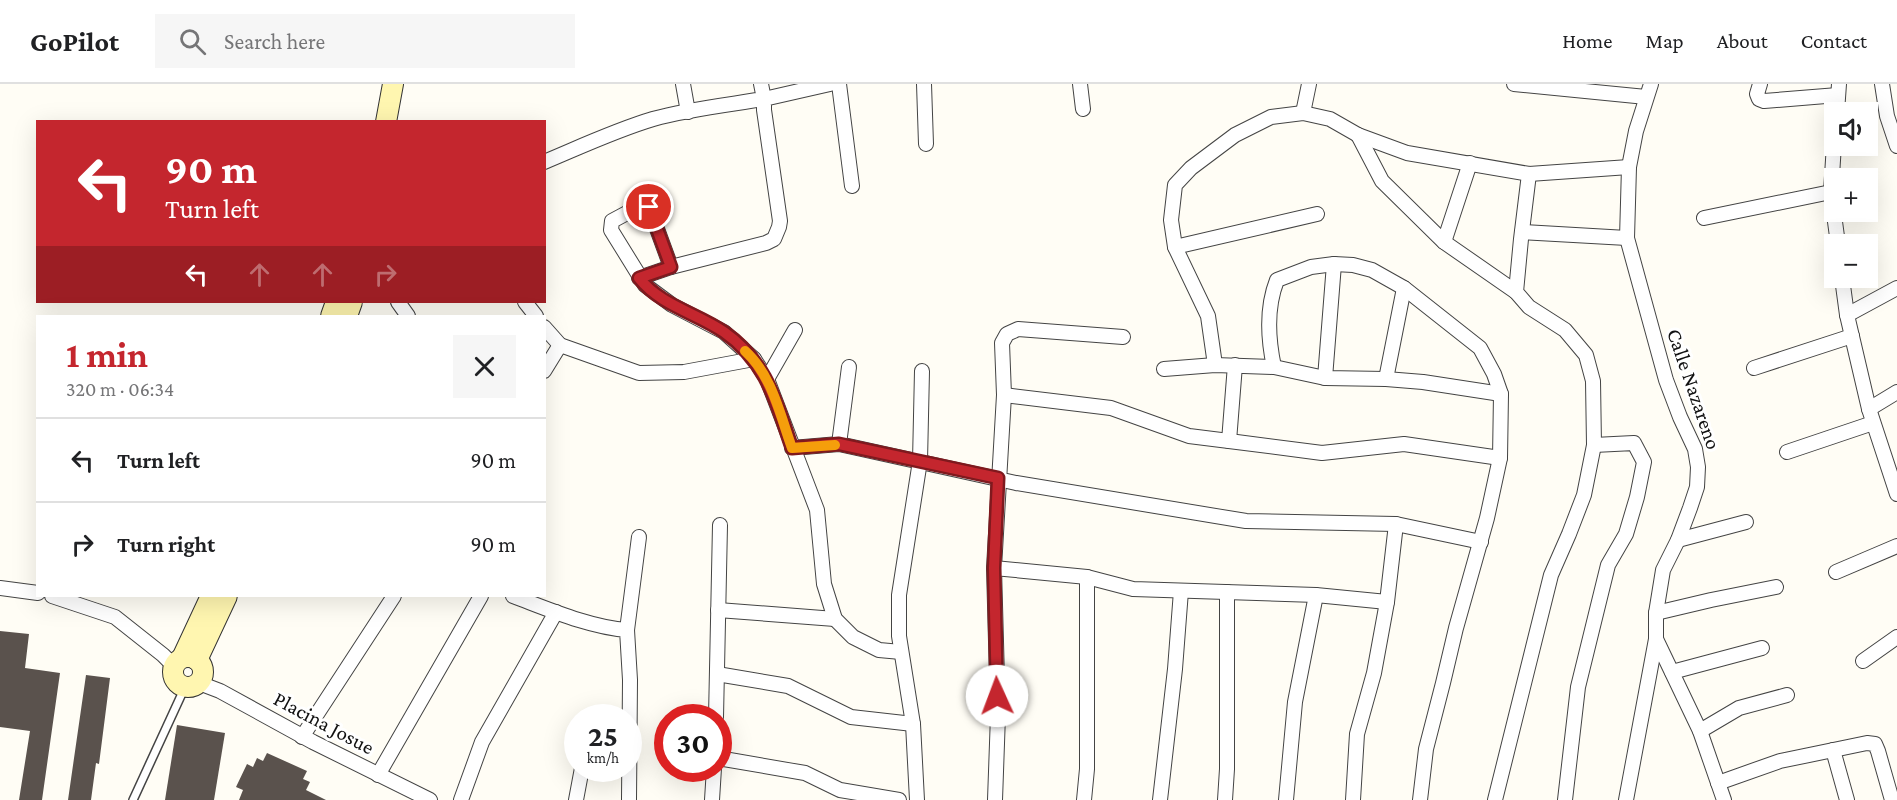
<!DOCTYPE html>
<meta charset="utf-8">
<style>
body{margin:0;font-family:"Crimson Pro",serif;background:#f6f6f6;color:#202124;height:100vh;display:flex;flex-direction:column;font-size:22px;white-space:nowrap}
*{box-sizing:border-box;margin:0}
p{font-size:20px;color:#757577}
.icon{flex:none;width:33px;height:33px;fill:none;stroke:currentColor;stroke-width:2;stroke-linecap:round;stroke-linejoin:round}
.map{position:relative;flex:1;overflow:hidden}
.panel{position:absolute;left:36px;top:231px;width:510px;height:282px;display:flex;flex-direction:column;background:#fff;border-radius:0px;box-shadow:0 6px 24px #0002}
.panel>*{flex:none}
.guide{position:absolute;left:36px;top:36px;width:510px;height:183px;border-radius:0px;box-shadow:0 6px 24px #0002;background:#c4262e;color:#fff;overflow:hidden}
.fabs{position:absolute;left:1824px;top:18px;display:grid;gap:12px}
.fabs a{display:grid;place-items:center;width:54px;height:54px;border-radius:0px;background:#fff;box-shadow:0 6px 24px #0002;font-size:30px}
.speed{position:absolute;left:564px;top:620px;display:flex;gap:12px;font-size:30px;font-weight:700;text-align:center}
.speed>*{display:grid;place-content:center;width:78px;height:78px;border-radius:50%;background:#fff;box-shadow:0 6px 24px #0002;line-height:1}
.speed small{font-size:15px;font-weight:400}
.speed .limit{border:9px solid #d22;background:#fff;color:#111}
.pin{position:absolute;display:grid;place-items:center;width:51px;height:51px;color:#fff;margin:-26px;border:3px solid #fff;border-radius:50%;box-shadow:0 2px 6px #0007}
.me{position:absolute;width:66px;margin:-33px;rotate:358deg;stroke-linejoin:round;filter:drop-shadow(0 0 4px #0008)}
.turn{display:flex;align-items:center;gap:21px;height:126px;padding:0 30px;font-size:27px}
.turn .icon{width:78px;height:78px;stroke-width:2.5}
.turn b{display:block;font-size:42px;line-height:51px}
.lanes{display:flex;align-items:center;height:57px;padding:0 30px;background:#0003;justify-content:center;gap:30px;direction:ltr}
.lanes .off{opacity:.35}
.round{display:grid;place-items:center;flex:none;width:63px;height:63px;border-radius:0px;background:#f6f6f6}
.summary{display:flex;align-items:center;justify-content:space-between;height:102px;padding:0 30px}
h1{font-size:36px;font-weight:700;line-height:45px;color:#c4262e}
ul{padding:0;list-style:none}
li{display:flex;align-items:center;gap:18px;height:84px;padding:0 30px;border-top:2px solid #e0e0e0}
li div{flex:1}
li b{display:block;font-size:22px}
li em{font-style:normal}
header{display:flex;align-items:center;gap:36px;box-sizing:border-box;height:84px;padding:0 30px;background:#fff;border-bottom:2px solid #e0e0e0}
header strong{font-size:28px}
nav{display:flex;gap:33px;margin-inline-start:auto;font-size:21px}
.search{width:420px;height:54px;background:#f6f6f6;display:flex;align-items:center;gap:15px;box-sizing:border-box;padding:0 21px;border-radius:0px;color:#757577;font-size:22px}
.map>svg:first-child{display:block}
.building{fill:#5a524d}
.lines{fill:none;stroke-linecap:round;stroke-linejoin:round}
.lane-casing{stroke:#444;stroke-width:10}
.street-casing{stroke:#444;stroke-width:16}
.secondary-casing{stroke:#333;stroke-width:22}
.lane{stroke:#fff;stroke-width:7}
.street{stroke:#fff;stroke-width:14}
.secondary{stroke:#fff6b0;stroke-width:20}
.route-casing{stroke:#7f191e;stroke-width:15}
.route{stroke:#c4262e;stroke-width:10}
.slow{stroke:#f59e0b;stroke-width:10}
.labels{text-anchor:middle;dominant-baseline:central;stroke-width:6;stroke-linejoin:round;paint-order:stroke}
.street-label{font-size:21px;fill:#111;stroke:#fff}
</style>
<header>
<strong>GoPilot</strong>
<div class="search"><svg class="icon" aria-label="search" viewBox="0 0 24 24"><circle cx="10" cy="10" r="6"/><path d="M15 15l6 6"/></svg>Search here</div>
<nav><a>Home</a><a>Map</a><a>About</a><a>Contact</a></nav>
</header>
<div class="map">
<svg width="1897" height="716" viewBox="0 0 1897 716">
<rect width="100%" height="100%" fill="#fffdf5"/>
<!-- building -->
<g class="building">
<path d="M0,547L29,550L25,584L60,589L42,716H19L30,647L0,643Z"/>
<path d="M86,591L110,594L99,680L96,679L91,716H68Z"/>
<path d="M177,641L225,649L214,716H165Z"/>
<path d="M267,669L307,687L303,695L310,698L306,706L326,716H239L243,706L236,703L247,680L253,683L257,674L263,677Z"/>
</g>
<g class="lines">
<defs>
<path id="lane" d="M133,716L185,603"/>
<g id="street">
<path d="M683,0L688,28"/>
<path d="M839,0L852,102"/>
<path d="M924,0L926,60"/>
<path d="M1080,0L1083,25"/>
<path d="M1514,0L1646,13"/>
<path d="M1651,0L1636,47L1629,83L1627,154L1666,296L1680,333L1695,365L1698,383L1697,403L1690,424L1678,456L1663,486L1656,529V555L1700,647L1724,716"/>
<path d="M1760,0L1757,10L1759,15L1764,17L1838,11"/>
<path d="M1882,0L1887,32L1897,62"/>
<path d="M1837,28L1839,0"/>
<path d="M1303,29L1309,0"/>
<path d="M1358,51L1382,97L1444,158L1516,208"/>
<path d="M1834,60L1831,108L1838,160"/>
<path d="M544,78C580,63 616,46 653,35C689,25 727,21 764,15L761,0"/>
<path d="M1704,134L1831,108"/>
<path d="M1522,148L1627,154"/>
<path d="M1444,158L1470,79"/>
<path d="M1175,163L1317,130"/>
<path d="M671,183L649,123L640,122L612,137L611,146L645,201L672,221L724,248L754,275L767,295L817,426L824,500L835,535L853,553L879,566L901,568"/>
<path d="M639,194L671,183L766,159L774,155L779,143L780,137L764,26V15L830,0"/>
<path d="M1842,194L1847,231L1869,325L1897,410"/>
<path d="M398,218L408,232"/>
<path d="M525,218L536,232"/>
<path d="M1847,231L1897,204"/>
<path d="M544,243L560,261L639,289L684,288L754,275"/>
<path d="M1215,281L1208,232L1175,163L1171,136L1175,101L1191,84L1235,51L1271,33L1303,29L1330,35L1358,51L1407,69L1529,90L1629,83"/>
<path d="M1274,283C1268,255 1266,224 1277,196L1311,183L1334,180L1353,181L1372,186L1404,204L1480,264L1494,290L1501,310L1500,374L1487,434L1456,544L1443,599L1426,665L1420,716"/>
<path d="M1754,284L1852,252"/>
<path d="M1164,285L1215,281L1274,283L1325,294L1386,295L1423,298L1501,310"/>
<path d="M544,287L560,261"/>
<path d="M1325,294L1334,180"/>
<path d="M767,295L795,246"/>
<path d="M1386,295L1404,204"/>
<path d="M1004,311L1111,324L1189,352L1229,357L1322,369L1404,360L1500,374"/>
<path d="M1869,325L1897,308"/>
<path d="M1229,357L1235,281"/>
<path d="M839,360L849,283"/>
<path d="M792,364L839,360L1016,399L1246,437L1396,440L1481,458"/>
<path d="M1787,368L1873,339"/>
<path d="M1678,456L1746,438"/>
<path d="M994,484L1087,493L1133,505L1316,511L1387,518"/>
<path d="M1836,488L1897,462"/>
<path d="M0,504L38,509"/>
<path d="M52,512L115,533L163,571L174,582"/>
<path d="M513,512C548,525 589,543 627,546L630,596L629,716"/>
<path d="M718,526L835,535"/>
<path d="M1656,529L1711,516L1776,503"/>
<path d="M627,546L639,453"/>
<path d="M1863,577L1897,553"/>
<path d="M1672,588L1762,564"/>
<path d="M717,590L788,602L851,633L913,640"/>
<path d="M199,599L220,607L313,658L430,716"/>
<path d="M716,633L720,441"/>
<path d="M1700,647L1739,624L1787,611"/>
<path d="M302,653L394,512"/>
<path d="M1833,666L1847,716"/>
<path d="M718,674L805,689L840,706L899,716"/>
<path d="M378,691L481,512"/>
<path d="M1718,699L1780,677L1867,659L1875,660L1878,667L1892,716"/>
<path d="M461,716L482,658L556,528"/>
<path d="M576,716L582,684"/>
<path d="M712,716L714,684"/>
<path d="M917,716L913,640L899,552V511L920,377L922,287"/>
<path d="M995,716L998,631L994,484L1004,311L1002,259L1007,250L1018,245L1123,253"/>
<path d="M1084,716L1087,685V493"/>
<path d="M1160,716L1175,585L1181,507"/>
<path d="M1225,716L1227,685V508"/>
<path d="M1286,716L1295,618L1316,511"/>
<path d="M1353,716L1357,650L1374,589L1387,518L1396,440"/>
<path d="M1495,716L1551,491L1569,450L1584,411L1594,361L1593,297L1586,271L1565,246L1529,223L1516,208L1521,155L1529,90"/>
<path d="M1565,716L1578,603L1608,481L1626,450L1637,413L1644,378L1634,359L1594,361"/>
<path d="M1626,716L1656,555"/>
</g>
<g id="secondary">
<path d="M386,38L393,0"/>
<path d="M331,232L336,218"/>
<path d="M347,232L352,218"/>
<path d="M183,572L211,512"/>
<circle cx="188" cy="588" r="15"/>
<path d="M197,576L227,512"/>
</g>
</defs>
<!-- lane casing -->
<use href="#lane" class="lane-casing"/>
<!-- street casing -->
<use href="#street" class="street-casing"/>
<!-- secondary casing -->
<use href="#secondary" class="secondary-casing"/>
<!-- lane -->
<use href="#lane" class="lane"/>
<!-- street -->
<use href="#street" class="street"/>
<!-- secondary -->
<use href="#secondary" class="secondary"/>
</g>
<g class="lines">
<defs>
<path id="route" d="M649,123L671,183L639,194C661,222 697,229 724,248C767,278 776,318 792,364L839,360L998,394L994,484L997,612"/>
</defs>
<!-- route casing -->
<use href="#route" class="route-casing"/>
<!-- route -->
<use href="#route" class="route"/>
<!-- slow -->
<path class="slow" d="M745,267C772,291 780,331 792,364L835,361"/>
</g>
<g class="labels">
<!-- street labels -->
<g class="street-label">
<text transform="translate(1694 305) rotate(71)">Calle Nazareno</text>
<text transform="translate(324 639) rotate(28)">Placina Josue</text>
</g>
</g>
</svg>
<div class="fabs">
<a><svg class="icon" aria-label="sound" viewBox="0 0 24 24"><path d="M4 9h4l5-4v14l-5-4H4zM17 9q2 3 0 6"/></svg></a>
<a>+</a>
<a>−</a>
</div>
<div class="speed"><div>25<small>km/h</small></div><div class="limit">30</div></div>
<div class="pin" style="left:649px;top:123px;background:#d93025"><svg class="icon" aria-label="arrive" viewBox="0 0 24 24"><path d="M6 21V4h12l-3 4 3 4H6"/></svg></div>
<svg class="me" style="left:997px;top:612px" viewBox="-20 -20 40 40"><circle r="19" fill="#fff"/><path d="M0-13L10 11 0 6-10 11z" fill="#c4262e"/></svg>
<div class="guide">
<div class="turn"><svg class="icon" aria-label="left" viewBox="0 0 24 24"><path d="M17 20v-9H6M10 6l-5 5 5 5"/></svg><div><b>90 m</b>Turn left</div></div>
<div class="lanes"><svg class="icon" aria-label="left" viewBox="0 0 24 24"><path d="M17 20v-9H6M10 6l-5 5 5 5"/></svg><svg class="icon off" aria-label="ahead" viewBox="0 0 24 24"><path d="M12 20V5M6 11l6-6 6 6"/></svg><svg class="icon off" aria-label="ahead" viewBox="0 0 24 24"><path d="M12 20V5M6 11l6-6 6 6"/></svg><svg class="icon off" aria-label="right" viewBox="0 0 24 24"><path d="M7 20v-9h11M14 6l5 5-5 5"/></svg></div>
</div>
<section class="panel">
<div class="summary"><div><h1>1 min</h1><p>320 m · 06:34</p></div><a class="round"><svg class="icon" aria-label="close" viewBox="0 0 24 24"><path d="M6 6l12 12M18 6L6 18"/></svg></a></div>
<ul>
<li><svg class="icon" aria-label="left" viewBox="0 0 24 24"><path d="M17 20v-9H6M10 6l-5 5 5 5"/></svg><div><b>Turn left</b></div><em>90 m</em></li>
<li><svg class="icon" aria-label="right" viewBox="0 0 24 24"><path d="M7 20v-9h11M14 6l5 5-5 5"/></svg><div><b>Turn right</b></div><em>90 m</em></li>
</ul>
</section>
</div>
